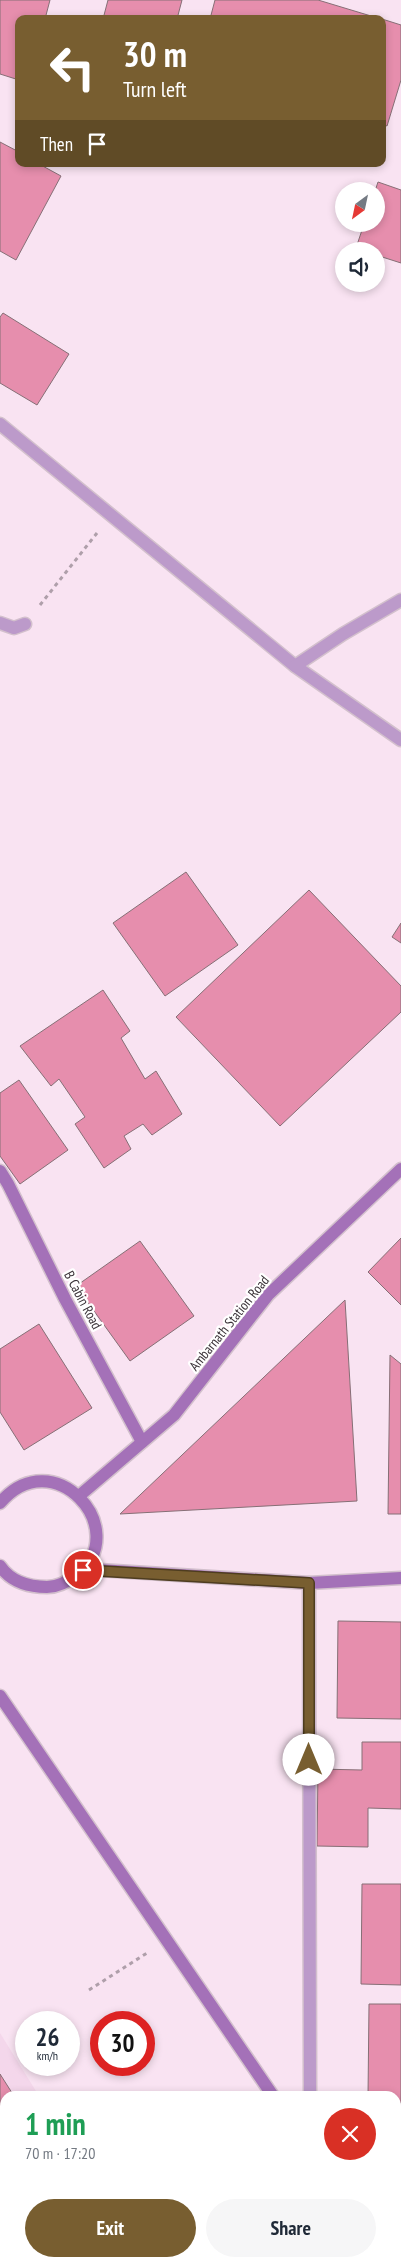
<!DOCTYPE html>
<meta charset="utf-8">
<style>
body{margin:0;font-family:"PT Sans Narrow",sans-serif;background:#f6f6f7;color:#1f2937;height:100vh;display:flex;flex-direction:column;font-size:19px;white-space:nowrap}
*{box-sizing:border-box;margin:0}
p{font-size:16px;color:#747a83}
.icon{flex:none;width:28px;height:28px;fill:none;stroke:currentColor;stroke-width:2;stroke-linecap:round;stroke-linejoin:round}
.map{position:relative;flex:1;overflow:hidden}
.side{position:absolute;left:0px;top:2091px;width:401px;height:176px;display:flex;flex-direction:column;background:#fff;border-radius:15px 15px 0 0;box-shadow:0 2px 8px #0003}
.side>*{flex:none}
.hud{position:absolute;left:15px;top:15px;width:371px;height:152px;border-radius:10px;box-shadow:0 2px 8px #0003;background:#785e30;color:#fff;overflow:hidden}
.needle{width:32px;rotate:213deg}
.controls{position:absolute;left:335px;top:182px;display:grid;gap:10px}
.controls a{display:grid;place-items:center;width:50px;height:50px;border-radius:50%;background:#fff;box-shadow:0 2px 8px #0003;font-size:25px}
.speed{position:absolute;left:15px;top:2011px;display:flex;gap:10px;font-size:25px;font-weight:700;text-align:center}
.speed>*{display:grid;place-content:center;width:65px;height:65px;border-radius:50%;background:#fff;box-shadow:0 2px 8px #0003;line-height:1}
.speed small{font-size:12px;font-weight:400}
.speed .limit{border:8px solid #d22;background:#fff;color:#111}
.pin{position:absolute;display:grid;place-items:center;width:42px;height:42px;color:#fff;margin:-21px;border:2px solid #fff;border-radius:50%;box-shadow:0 1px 5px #0007}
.me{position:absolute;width:55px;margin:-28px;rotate:0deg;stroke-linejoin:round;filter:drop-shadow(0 0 4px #0008)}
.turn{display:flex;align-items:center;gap:18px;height:105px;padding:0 25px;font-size:22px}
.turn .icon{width:65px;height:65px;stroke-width:2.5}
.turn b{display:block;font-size:35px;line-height:42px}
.then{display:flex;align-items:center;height:48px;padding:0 25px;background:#0003;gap:10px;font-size:19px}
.round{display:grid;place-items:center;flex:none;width:52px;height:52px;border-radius:26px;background:#f6f6f7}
.head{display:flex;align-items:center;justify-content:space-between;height:85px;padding:0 25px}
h1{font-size:30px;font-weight:700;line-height:38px;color:#1e9e55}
.cta{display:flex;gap:10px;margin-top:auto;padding:10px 25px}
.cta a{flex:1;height:58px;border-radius:30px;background:#785e30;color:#fff;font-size:20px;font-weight:700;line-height:58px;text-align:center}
.cta a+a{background:#f6f6f7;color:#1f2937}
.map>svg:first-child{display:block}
.built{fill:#f4d7eb}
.building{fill:#e68ead;stroke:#866f76}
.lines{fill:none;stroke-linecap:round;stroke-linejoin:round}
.street-casing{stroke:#d3c0cd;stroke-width:15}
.secondary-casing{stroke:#d3c0cd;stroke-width:15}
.path{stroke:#af9faa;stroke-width:3;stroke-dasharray:4 4;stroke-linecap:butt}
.street{stroke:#bc9aca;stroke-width:12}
.secondary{stroke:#a471b8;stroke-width:12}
.rail-casing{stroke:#6f636c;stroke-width:5.5}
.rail{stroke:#fff;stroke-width:4;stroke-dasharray:11;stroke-linecap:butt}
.route-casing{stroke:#4e3d1f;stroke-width:12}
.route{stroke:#785e30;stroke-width:9}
.labels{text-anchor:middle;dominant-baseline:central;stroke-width:4.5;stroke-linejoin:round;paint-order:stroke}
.street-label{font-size:14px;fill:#3a3238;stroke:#fff}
</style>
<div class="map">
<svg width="401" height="2267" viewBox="0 0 401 2267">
<rect width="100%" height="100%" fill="#f9e3f2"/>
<!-- built -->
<path class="built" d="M0,2033L39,2096H5V2262H140L143,2267H0Z"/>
<!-- building -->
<g class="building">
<path d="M0,0H50L45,19H19V80L0,74Z"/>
<path d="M108,0H182L177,19H103Z"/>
<path d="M215,0H318L381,19H210Z"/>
<path d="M382,19L401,25V80L387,126L382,124Z"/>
<path d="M0,142L19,152V164H39L61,176L16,260L0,251Z"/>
<path d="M378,182L401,190V263L376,255V251H366L356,248L364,224H376L375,191Z"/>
<path d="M3,313L69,354L37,405L0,383V317Z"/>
<path d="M186,872L238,945L165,996L113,923Z"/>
<path d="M309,890L401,986V1012L280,1126L176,1017Z"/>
<path d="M401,923V943L392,937Z"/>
<path d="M103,990L130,1031L121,1038L145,1079L156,1071L182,1114L152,1135L143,1124L124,1136L131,1149L104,1168L75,1124L85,1117L59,1079L51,1086L20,1046Z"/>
<path d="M19,1080L68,1150L20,1184L0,1156V1093Z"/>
<path d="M401,1238V1305L368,1272Z"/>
<path d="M140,1241L194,1316L130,1361L76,1286Z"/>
<path d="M345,1300L357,1501L120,1514Z"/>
<path d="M39,1324L92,1408L24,1450L0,1412V1349Z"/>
<path d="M390,1355L401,1364V1514H388Z"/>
<path d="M338,1621L401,1622V1719L337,1718Z"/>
<path d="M362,1742H401V1809L368,1808V1847L317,1846L318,1769L362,1770Z"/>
<path d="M362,1884H401V1985L361,1984Z"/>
<path d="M369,2004H401V2103L396,2102V2096H368Z"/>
<path d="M0,2074L14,2096H5V2156L0,2148Z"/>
<rect x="396" y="2127" width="5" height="107"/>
<path d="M0,2226L5,2234V2262H23L26,2267H0Z"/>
<path d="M72,2262H119L122,2267H74Z"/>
</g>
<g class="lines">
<defs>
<g id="street">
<path d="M0,424L295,666L401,740"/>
<path d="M0,623L14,628L25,624"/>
<path d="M295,666L343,634L401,600"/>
<path d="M309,1583L310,2096"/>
</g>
<g id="secondary">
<path d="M0,1171L8,1184L65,1299L142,1442"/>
<path d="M79,1496L174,1415L268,1295L401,1169"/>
<path d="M0,1503C53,1440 133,1529 78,1574C69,1581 58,1587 47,1587C28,1587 11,1582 0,1566"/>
<path d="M83,1569L309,1583L401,1578"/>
<path d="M0,1696L273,2096"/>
<path d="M372,2262L374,2267"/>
</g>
</defs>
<!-- street casing -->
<use href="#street" class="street-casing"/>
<!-- secondary casing -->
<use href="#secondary" class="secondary-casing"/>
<!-- path -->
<g class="path">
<path d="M40,605L97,533"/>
<path d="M89,1990L147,1953"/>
<path d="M0,2258L6,2267"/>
<path d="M94,2262L97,2267"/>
</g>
<!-- street -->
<use href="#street" class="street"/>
<!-- secondary -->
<use href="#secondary" class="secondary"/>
<defs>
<g id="rail">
<path d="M0,2168L5,2176"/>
<path d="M0,2207L5,2215"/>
<path d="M35,2262L38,2267"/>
<path d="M59,2262L62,2267"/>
</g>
</defs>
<!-- rail casing -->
<use href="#rail" class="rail-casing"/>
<!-- rail -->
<use href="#rail" class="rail"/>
</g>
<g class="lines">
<defs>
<path id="route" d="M83,1570L309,1583V1760"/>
</defs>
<!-- route casing -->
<use href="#route" class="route-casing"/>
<!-- route -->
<use href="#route" class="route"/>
</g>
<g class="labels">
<!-- street labels -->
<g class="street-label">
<text transform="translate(83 1300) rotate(62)">B Cabin Road</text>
<text transform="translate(229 1323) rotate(-51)">Ambarnath Station Road</text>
</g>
</g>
</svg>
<div class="controls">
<a><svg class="needle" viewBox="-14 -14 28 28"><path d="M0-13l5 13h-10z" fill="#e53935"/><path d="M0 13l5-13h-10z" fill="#747a83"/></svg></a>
<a><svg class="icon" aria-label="sound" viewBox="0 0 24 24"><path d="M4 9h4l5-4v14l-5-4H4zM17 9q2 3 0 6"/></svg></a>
</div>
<div class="speed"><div>26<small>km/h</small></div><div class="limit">30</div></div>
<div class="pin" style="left:83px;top:1570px;background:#d93025"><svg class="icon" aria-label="arrive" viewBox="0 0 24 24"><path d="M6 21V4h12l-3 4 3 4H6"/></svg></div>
<svg class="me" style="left:309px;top:1760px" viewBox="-20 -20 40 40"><circle r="19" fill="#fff"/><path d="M0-13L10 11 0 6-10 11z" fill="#785e30"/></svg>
<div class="hud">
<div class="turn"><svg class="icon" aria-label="left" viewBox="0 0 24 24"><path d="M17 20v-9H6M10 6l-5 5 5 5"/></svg><div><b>30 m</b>Turn left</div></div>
<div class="then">Then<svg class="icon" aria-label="arrive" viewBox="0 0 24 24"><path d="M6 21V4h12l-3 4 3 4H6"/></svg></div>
</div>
<section class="side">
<div class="head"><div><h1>1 min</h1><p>70 m · 17:20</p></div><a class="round" style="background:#d93025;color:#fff"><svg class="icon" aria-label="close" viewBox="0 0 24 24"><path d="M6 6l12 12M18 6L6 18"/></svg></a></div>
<div class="cta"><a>Exit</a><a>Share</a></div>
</section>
</div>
